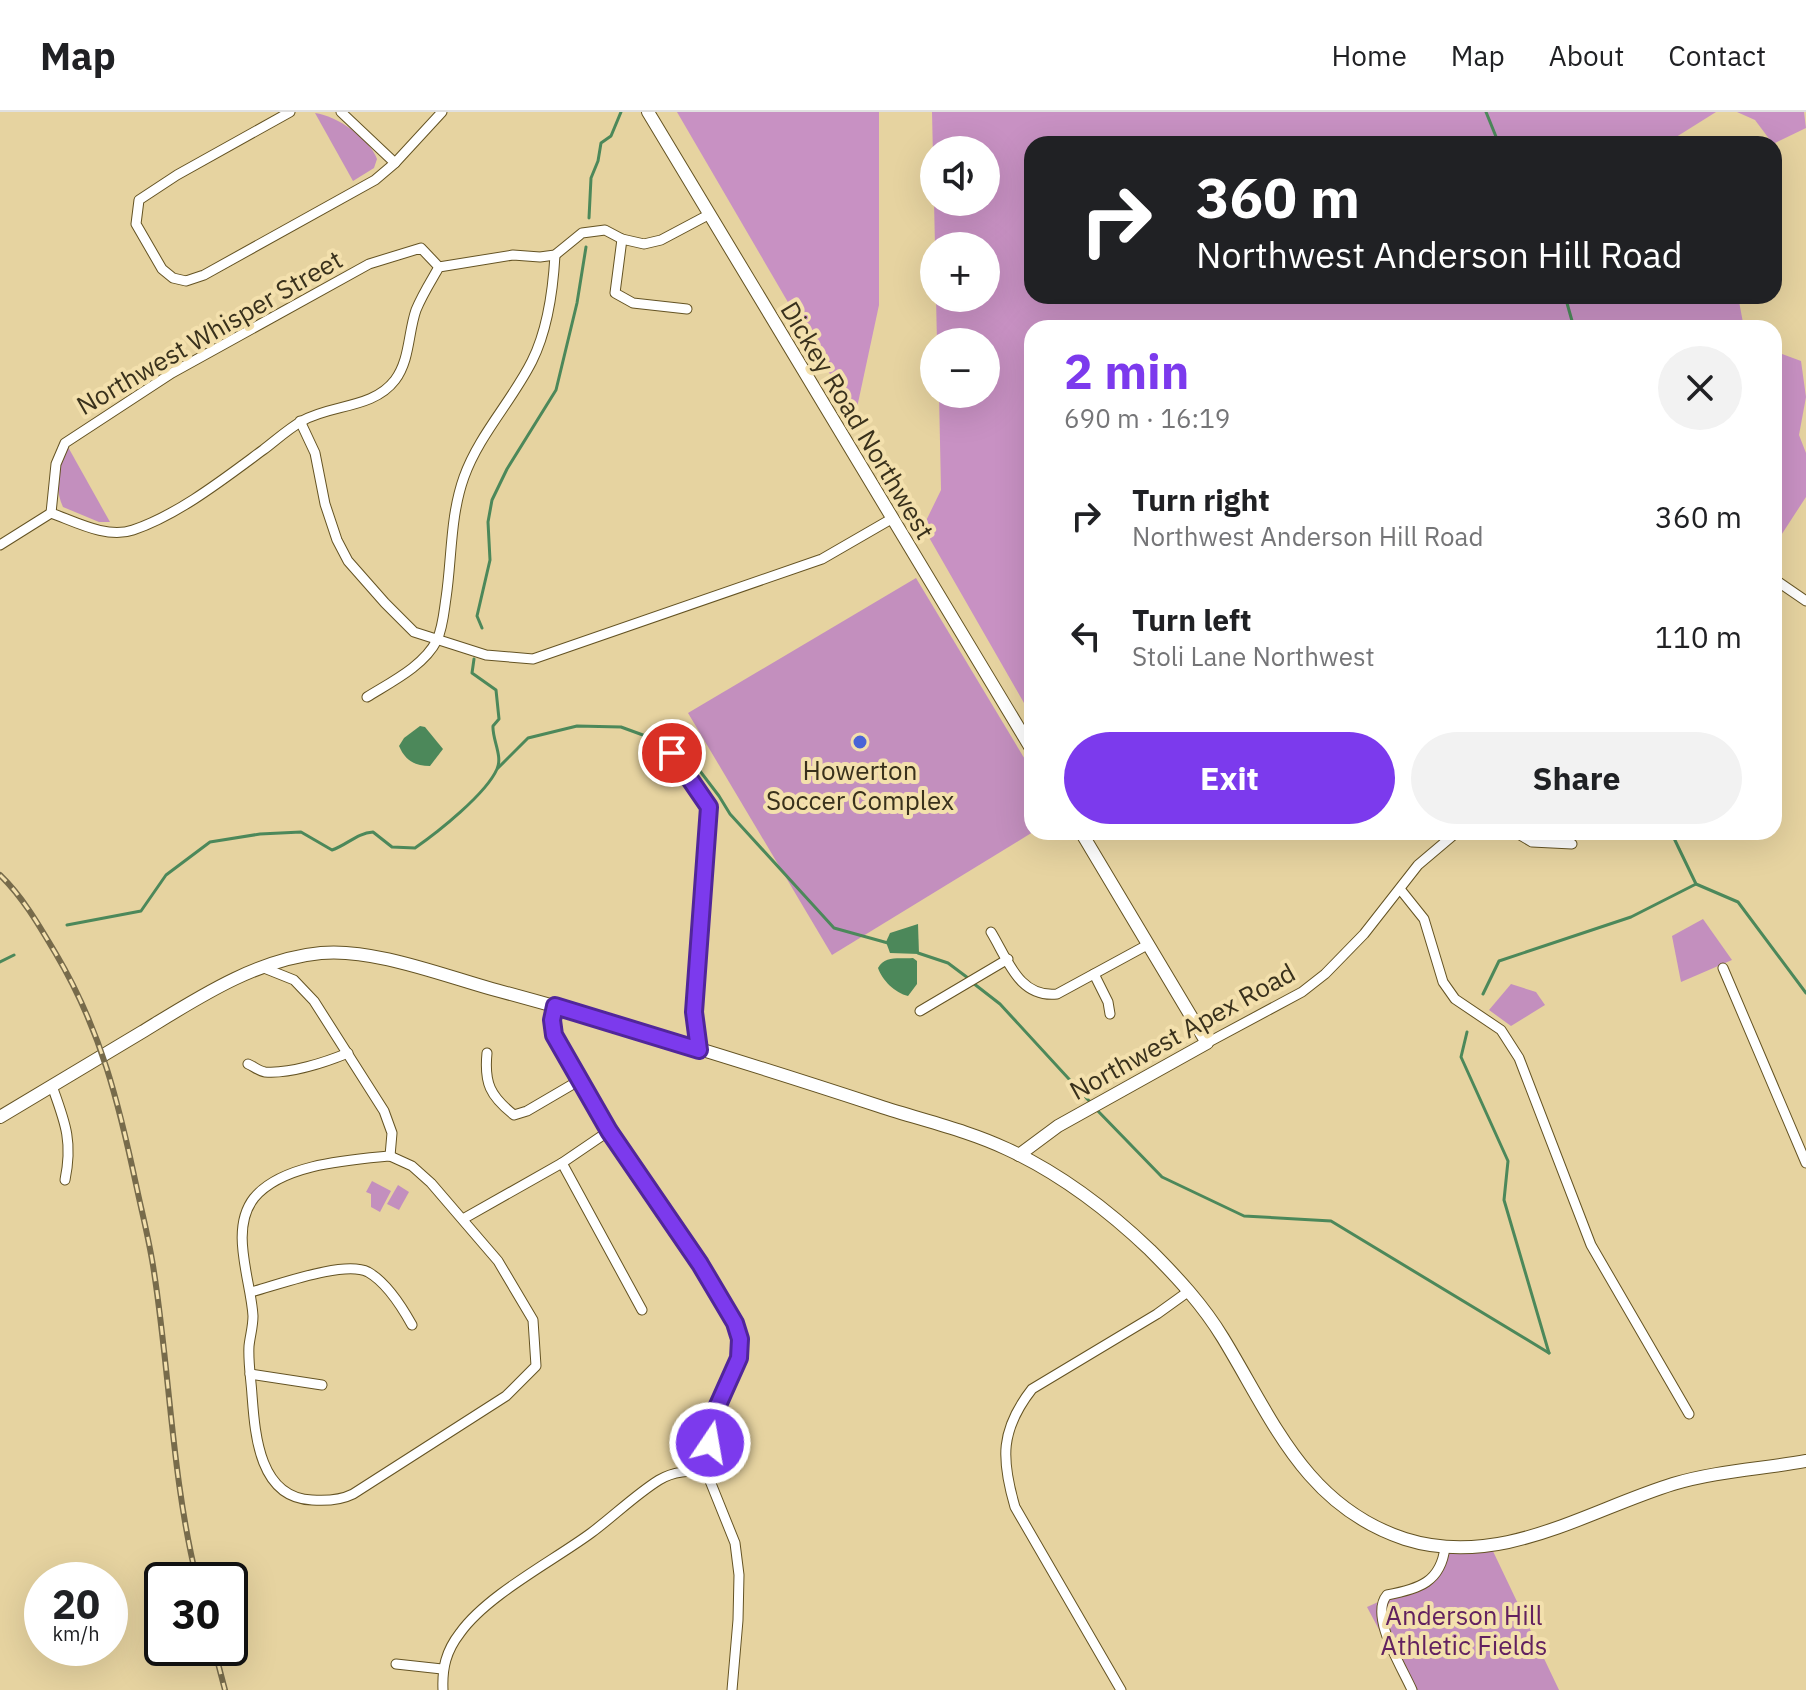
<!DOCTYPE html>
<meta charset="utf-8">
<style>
body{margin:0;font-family:"IBM Plex Sans",sans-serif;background:#f2f2f2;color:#202124;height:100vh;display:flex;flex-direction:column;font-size:30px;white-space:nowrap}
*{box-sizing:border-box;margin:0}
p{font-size:26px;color:#757577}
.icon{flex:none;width:44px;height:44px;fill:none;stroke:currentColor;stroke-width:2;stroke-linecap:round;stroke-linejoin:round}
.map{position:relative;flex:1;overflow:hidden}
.sheet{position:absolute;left:1024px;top:208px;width:758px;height:520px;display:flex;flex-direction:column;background:#fff;border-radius:24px;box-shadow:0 8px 32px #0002}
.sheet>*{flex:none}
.banner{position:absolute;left:1024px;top:24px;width:758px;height:168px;border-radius:24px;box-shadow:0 8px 32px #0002;background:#202124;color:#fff;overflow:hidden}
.fabs{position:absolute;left:920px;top:24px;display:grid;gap:16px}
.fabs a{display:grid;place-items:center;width:80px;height:80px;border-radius:50%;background:#fff;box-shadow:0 8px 32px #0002;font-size:40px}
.speed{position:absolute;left:24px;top:1450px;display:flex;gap:16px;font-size:40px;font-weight:700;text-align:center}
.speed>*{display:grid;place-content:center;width:104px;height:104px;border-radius:50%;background:#fff;box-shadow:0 8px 32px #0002;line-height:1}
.speed small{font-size:20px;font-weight:400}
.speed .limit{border:4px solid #111;border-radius:12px;background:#fff;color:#111}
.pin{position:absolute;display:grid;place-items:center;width:68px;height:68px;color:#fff;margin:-34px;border:4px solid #fff;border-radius:50%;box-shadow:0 2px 8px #0007}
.me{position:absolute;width:88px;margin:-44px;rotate:12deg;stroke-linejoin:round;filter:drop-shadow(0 0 6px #0008)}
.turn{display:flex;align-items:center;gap:28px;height:168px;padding:0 40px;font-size:36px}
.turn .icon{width:104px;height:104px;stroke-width:2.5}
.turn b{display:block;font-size:56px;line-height:68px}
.round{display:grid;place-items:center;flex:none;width:84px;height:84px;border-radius:42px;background:#f2f2f2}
.head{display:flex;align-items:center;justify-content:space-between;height:136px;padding:0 40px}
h1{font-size:48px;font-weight:700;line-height:60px;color:#7c3aed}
.primary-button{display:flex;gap:16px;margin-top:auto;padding:16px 40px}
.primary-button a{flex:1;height:92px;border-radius:48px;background:#7c3aed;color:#fff;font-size:32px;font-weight:700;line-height:92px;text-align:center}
.primary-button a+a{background:#f2f2f2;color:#202124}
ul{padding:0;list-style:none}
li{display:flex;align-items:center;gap:24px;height:120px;padding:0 40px}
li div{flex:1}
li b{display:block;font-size:30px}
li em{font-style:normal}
header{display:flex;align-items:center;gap:48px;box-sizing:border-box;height:112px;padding:0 40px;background:#fff;border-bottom:2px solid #e0e0e0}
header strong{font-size:38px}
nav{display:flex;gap:44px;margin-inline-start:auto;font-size:28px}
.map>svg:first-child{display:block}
.green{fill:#c38fbe}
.forest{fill:#c891c3;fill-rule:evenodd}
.water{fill:#4c885a}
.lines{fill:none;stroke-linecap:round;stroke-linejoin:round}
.stream{stroke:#4c885a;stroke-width:3}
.street-casing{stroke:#645323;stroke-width:11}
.secondary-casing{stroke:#645323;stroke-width:14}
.street{stroke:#fff;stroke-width:9}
.secondary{stroke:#fff;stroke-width:12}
.rail-casing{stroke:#776b4b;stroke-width:6}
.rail{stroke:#f3e0ad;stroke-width:3;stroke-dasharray:9;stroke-linecap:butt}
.route-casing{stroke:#51269a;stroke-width:20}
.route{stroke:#7c3aed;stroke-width:14}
.poi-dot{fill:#4963d7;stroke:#f3e0ad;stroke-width:3}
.labels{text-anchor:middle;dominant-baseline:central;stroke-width:8;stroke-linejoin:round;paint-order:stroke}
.street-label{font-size:26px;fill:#39311c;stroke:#f3e0ad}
.poi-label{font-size:26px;fill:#39311c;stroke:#f3e0ad}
.park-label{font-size:26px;fill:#62215f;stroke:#f3e0ad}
</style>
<header>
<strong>Map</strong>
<nav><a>Home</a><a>Map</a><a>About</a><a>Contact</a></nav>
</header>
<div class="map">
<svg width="1806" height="1578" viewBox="0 0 1806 1578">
<rect width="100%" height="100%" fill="#e6d3a0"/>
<!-- green -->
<g class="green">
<path d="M315,1C337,4 369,26 377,47L374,56L353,69Z"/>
<path d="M68,335L110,410H99L63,395C54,376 58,353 68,335Z"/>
<path d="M916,466L1032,659L1033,720L832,843L688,601Z"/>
<path d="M1703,807L1732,848L1681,870L1672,824Z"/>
<path d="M1511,872L1536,880L1545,893L1511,914L1489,898Z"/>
<path d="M372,1069L391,1079L380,1100L371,1095V1082L366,1080Z"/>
<path d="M398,1073L409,1080L399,1098L387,1092Z"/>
<path d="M1445,1435H1491L1559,1578H1411L1367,1495L1430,1467Z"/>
</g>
<!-- forest -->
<g class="forest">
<path d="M677,0H879V193L855,305Z"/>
<path d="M932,0H1716L1665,32H1032V184H1738L1744,216H1032V605L923,415L941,378L939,282H986V230H937L936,186H986V134H935ZM934,38H986V90H934Z"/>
<path d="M1737,0H1804L1806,16L1773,32L1755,8Z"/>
<path d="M1774,239L1801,249L1806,285L1799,323L1806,341V385L1774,434Z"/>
</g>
<!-- water -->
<g class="water">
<path d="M420,614L425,615L443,637L430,654C414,654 405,648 399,634L404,626Z"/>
<path d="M918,812L919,842L890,841L886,830L890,821Z"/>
<path d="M913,846L917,849V872L908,884C895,881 882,868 878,856C885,843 899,847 913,846Z"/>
</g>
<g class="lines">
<!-- stream -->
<g class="stream">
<path d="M1486,0L1499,32"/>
<path d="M589,106L591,66L598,49L601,31L611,24L621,0"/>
<path d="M1565,184L1574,216"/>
<path d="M482,516L477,504L490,448L488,410L492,388L507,357L556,278L577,191L586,135"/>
<path d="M498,656L528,626L577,614L621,615L684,638L719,684L730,702L834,816L888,831"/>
<path d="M1671,720L1696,772L1738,790L1806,881"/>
<path d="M67,813L141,799L166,763L210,730L260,722L301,720L332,738C347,733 357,721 373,720L392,735L415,736C438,720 486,682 497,657C503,644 492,627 493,614L499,607L496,578L472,561L474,547"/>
<path d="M918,841L948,851L968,866"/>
<path d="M0,850L14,843"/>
<path d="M973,871L1000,892L1091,991"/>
<path d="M1483,882L1499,849L1631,805L1696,772"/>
<path d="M1467,920L1461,945L1508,1049L1504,1088L1549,1241"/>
<path d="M1096,997L1162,1065L1244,1104L1331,1109L1549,1241"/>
</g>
<defs>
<g id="street">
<path d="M290,0L177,63L139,88L136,112L162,157L173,166L186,169L204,163L375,68L395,51L442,0"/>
<path d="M341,0L395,51"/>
<path d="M622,127L615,181L633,191L687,197"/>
<path d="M300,309L315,341L325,392L337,428L348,449L385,491L414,520L486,543L533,547L822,447L893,406"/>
<path d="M51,401L56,352L65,331L172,261L369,152L421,136L439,155"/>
<path d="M0,433L51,401C76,410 107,427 133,418C178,403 225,366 263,338C275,329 288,317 302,309C331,292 373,297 395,268C410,248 408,221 416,198C422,183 431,169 439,155L513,143L540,145L555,143L582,121L605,118L622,127L644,132L661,128L710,102"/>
<path d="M1774,467L1806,489"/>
<path d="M367,585C391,570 424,554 437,528C443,515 444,499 446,486C452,446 450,404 464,365C479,323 512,289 532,249C548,217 553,179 555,143"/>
<path d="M672,641L709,695L694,900L699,938"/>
<path d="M1515,720L1532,730L1572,732"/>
<path d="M1400,777L1424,807L1443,870L1455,887L1501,918L1519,946L1591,1133L1689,1302"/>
<path d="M991,820C1008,848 1019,886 1057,882L1149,832"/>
<path d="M264,856L294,868L314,889L384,999L392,1021L390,1044"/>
<path d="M1723,856L1806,1051"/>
<path d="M1094,862L1108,890L1110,902"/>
<path d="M555,894L552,915L554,923L609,1019L700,1152L735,1211L740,1227L739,1246L714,1302L706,1359L735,1431L739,1463L738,1508L732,1578"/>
<path d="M920,899L1008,847"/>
<path d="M1207,931L1302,880L1325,862L1364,822L1418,753L1457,720"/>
<path d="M487,941C484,971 490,984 514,1003L527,999L580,968"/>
<path d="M248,952C253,954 259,959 265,960C290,962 326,950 348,941"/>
<path d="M52,974C65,1010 73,1029 65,1068"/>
<path d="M390,1044L412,1054L431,1071L498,1149L533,1208L536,1254L506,1284L353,1382C341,1388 326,1389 312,1388C259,1386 255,1322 252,1283C251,1267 248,1250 249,1234C250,1224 253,1215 253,1204C251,1168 229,1118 254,1086C282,1052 349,1048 390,1044Z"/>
<path d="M562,1051L642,1198"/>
<path d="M463,1107L562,1051L609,1019"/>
<path d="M251,1180C278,1173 344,1148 368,1160C386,1170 402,1195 412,1213"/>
<path d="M250,1262L322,1273"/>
<path d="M396,1552L442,1557"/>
<path d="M443,1578C442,1556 446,1539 460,1521C487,1483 553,1449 591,1421C614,1404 635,1383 659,1368C674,1359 689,1359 706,1359"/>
<path d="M1121,1578L1015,1395C1001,1347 1000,1318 1032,1277L1157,1202L1189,1179"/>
<path d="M1412,1578C1402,1555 1369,1504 1387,1483C1419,1477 1441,1470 1445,1435"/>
</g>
<g id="secondary">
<path d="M648,0L1032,638"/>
<path d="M0,1005C47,977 95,948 142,920C196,887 256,847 321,841C372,836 442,863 492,877C622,912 751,952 879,994C921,1008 967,1018 1007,1037C1059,1061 1109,1099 1150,1138C1177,1165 1203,1193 1223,1226C1273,1308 1305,1394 1405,1427C1500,1457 1586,1399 1673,1372C1716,1359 1762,1357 1806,1349"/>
<path d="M1019,1043L1058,1014L1207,931L1081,720"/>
</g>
</defs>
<!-- street casing -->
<use href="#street" class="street-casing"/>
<!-- secondary casing -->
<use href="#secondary" class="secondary-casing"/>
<!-- street -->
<use href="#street" class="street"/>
<!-- secondary -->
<use href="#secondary" class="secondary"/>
<defs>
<g id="rail">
<path d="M0,763C23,785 40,815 56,842C101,918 119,992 137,1077C143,1105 150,1132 154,1160C170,1263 172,1367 197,1468"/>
<path d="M214,1536L225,1578"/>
</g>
</defs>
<!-- rail casing -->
<use href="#rail" class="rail-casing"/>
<!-- rail -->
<use href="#rail" class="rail"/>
</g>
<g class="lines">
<defs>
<path id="route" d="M672,641L709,695L694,900L699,938L555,894L552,908L554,923L609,1019L700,1152L735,1211L740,1227L739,1246L714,1302L710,1331"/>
</defs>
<!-- route casing -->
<use href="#route" class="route-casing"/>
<!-- route -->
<use href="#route" class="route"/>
</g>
<!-- markers -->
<circle class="poi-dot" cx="860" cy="630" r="8"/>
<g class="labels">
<!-- street labels -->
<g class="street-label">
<text transform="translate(209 220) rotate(-30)">Northwest Whisper Street</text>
<text transform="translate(858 308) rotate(59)">Dickey Road Northwest</text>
<text transform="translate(1182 919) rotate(-29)">Northwest Apex Road</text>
</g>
<!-- poi labels -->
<g class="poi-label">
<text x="860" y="658">Howerton<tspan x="860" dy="30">Soccer Complex</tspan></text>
</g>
<!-- park labels -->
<g class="park-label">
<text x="1464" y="1503">Anderson Hill<tspan x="1464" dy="30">Athletic Fields</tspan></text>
</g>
</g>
</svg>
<div class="fabs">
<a><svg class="icon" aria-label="sound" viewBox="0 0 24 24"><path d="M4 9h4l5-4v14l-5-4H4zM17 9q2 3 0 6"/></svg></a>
<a>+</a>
<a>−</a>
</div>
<div class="speed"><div>20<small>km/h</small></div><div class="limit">30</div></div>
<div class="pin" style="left:672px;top:641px;background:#d93025"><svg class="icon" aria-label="arrive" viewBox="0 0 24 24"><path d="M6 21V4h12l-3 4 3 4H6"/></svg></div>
<svg class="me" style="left:710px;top:1331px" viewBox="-20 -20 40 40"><circle r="17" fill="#7c3aed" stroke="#fff" stroke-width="3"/><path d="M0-11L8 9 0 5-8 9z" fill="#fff"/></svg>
<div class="banner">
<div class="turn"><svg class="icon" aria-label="right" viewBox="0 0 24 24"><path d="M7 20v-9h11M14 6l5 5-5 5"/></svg><div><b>360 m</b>Northwest Anderson Hill Road</div></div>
</div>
<section class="sheet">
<div class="head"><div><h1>2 min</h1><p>690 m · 16:19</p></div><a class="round"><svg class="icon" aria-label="close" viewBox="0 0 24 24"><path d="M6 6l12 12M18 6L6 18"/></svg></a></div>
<ul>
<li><svg class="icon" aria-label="right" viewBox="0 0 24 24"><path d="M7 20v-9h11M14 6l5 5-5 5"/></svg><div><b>Turn right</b><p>Northwest Anderson Hill Road</p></div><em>360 m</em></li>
<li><svg class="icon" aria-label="left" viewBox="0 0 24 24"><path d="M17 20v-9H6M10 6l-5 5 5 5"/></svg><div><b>Turn left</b><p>Stoli Lane Northwest</p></div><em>110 m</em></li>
</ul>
<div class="primary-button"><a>Exit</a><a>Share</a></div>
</section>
</div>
